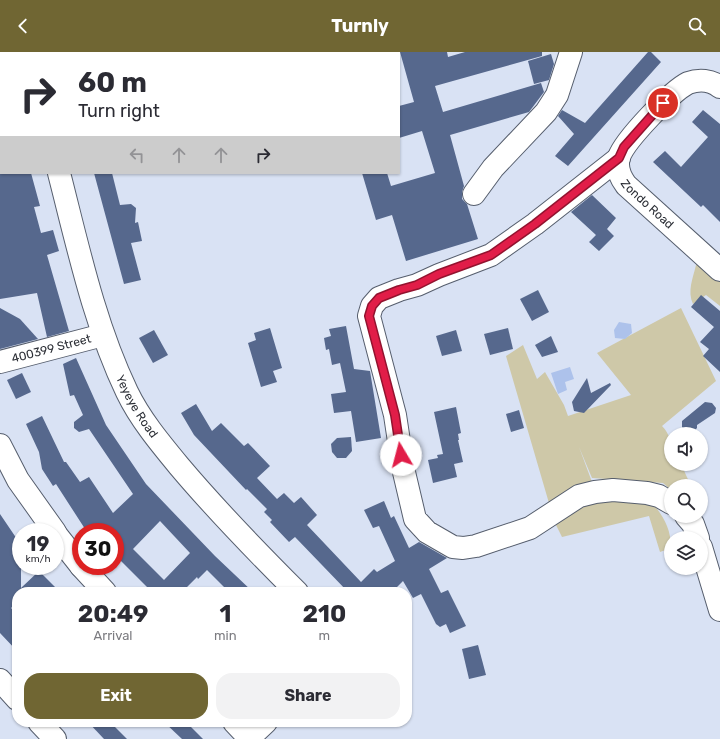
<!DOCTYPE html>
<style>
body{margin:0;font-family:Rubik,sans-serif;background:#f2f2f3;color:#2b2b33;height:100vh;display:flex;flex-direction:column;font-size:15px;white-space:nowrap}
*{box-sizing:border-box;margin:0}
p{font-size:13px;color:#7c7c81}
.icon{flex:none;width:22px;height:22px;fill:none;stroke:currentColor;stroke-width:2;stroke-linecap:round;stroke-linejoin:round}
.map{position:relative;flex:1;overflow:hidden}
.details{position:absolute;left:12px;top:535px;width:400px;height:140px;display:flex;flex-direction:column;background:#fff;border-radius:16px;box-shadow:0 1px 3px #0004}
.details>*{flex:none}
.top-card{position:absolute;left:0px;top:0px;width:400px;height:122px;box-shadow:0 1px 3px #0004;background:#fff;color:#2b2b33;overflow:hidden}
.tools{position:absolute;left:664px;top:375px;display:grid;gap:8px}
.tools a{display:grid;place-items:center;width:44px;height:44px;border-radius:50%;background:#fff;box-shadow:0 1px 3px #0004;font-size:20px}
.speed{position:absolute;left:12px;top:471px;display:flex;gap:8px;font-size:20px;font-weight:700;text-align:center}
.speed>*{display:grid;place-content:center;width:52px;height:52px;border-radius:50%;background:#fff;box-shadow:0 1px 3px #0004;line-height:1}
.speed small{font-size:10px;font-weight:400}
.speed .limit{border:6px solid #d22;background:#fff;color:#111}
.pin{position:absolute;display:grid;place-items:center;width:34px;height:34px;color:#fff;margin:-17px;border:2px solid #fff;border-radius:50%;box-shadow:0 1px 4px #0007}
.me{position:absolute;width:44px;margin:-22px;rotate:352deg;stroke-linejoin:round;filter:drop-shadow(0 0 3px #0008)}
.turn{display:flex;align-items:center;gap:14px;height:84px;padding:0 12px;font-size:18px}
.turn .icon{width:52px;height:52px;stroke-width:2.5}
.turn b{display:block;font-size:28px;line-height:34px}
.lanes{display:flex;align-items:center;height:38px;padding:0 12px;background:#0003;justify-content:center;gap:20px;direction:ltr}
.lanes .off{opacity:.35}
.eta{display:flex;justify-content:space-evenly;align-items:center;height:68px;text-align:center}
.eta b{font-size:24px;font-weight:700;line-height:28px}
.primary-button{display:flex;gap:8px;margin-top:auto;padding:8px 12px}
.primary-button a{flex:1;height:46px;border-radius:16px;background:#706633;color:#fff;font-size:16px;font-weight:700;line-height:46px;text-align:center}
.primary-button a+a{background:#f2f2f3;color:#2b2b33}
header{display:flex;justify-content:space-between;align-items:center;height:52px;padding:0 12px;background:#706633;color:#fff;font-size:18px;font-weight:700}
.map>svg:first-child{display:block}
.green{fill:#cec8a8}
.water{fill:#adc2eb}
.building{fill:#56688d;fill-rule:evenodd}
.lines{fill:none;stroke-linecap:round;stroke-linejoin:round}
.minor-casing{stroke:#565e6d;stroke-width:24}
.minor{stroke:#fff;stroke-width:22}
.route-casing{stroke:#92132f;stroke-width:10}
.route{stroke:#e11d48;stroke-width:7}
.labels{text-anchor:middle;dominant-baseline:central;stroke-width:4;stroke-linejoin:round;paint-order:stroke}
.street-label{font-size:12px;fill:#2b2e35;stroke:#d9e2f4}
</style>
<header><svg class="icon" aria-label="back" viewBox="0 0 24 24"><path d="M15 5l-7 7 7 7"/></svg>Turnly<svg class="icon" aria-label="search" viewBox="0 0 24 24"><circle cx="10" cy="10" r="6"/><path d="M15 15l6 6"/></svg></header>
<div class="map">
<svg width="720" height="687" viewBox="0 0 720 687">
<rect width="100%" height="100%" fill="#d9e2f4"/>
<!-- green -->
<g class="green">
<path d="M705,210L720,223V254L706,243L693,252C687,239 693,226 696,213Z"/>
<path d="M681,256L716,329L662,374C673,385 671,397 671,412H681L691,434H671V438L663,431L592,426L579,395L592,430L551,458L506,304L523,293L537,327L545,320L564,353L568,364L631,343L597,301Z"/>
<path d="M597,445H648C662,463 671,474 671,496L660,500L649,464L562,485L553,467Z"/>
</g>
<!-- water -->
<g class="water">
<path d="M619,270L631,272L632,281L625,287L615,286L614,278Z"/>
<path d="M570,315L574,327L565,330L567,338L558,342L551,321Z"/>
</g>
<!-- building -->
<g class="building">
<path d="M400,0H447L448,5L465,0H542V4L435,34L443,60L541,31L544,40L529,60L450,83L464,134L462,140V147L467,152L478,187L406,209L392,163L376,168L362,121H387L391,134L435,121L422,79L399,86V54L414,50Z"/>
<path d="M648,0H651L661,10L568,114L555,104L574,82L558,64L562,58L585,71Z"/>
<path d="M551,2L554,12L549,28L534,32L528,9Z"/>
<path d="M703,58L720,72V170L703,153L701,155L653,110L665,99L681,115L708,85L692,70Z"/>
<path d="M0,121H31L40,154L34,155L41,181L53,178L59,199L47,203L69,279L47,285L37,241L0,247Z"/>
<path d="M94,121H112L120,153L131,152L136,156L135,171L138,170L142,189L131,191L141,228L124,232Z"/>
<path d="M592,143L616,166L607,177L614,184L599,199L589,190L596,183L571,160Z"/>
<path d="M538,238L549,260L532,269L520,247Z"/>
<path d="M701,243L720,259V320L703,304L709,297L700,290L714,275L691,255Z"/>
<path d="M0,256L20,267L38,287L0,297Z"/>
<path d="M346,274L354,317L370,319L381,386L356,390L351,359L334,361L331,342L346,340L340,311L332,313L329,297L326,298L324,286L331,284L329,277Z"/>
<path d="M270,276L282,316L273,319L277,330L261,335L248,291L256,288L254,281Z"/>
<path d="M508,276L513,297L490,303L484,282Z"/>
<path d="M154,278L168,303L153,311L139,286Z"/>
<path d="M456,278L462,299L442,304L436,284Z"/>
<path d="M551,284L558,300L542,305L535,293Z"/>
<path d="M76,306L106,373L146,432L215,504L253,540H229L207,518L198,527L197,525L182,540H152L115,503V480H87L56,432L53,434L42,417L39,400L26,372L42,364L64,410H66L80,430L89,425L113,461L133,442L89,377L79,380L74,376V370L83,363L74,343L70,344L63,312ZM160,469L190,501L164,528L133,497Z"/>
<path d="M22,321L31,340L16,347L7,328Z"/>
<path d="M587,326L591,341L610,331L611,333L584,361L574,359L572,350Z"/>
<path d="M705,350L712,351L716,356L715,361L697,373V376L693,380H686L682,375V369Z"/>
<path d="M196,352L212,379L221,371L244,394L248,391L270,414L257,426L277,447L284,441L294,451L301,445L317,463L307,473L361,530L374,517L377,520L395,509L379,474L373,476L364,458L384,449L391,466L394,464L409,496L419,490L447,506L429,517L441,541L448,538L466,574L450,581L446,572L440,575L436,572L421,542L413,546L403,529L392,540H348L295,485L289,490L270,470L272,468L264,460L267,457L247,437L246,438L194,383L181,361Z"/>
<path d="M456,355L461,381L458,382L459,388H458L463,410L454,412L457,425L433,431L428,408L438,406L437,403L443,402L434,360Z"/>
<path d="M519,358L524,376L511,380L506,362Z"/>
<path d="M351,385L352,399L346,406H337L332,400L331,392L337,386Z"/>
<path d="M0,462L21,493V536L39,519L60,540H17V550L11,556L17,562V599L0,581Z"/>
<path d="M478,593L486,623L469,627L462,597Z"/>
<path d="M88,670H110L127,687H104Z"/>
<path d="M164,670H186L203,687H182Z"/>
</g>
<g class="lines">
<defs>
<g id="minor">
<path d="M29,0V1"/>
<path id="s1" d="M720,35C711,28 699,27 688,31C672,39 625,88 619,105C616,115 620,125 626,133L720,218"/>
<path d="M619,106L535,172L491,203L439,223L417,233L399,238L379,246L372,254L369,264L395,363L403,416L415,467L427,480L453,495L463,496L476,494L530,476L579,444L595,440L613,438L647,441L659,444L671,451"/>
<path id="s2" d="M59,121C78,195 94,271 127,340C140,367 160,391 179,414C216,458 256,499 297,540"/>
<path d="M474,142L493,116L546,60L557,43L571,0"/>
<path id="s3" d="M0,310L103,283"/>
<path d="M0,393L18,428L55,480"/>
<path d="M686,464L693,472L698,486"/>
<path d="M55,481L81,514"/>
<path d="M701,495L720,558"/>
<path d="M81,514L105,540"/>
<path d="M0,628L17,647"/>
<path d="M39,670L55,687"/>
<path d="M234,670L249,686"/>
<path d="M248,687L266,670"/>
</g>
</defs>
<!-- minor casing -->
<use href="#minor" class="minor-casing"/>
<!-- minor -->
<use href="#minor" class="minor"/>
</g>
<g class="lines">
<defs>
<path id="route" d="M401,403L395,363L369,264L372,254L379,246L399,238L417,233L439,222L491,203L535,172L619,106L624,95L663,51"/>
</defs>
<!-- route casing -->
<use href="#route" class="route-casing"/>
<!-- route -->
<use href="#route" class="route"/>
</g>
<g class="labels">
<!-- street labels -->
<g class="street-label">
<text stroke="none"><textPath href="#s1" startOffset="194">Zondo Road</textPath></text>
<text stroke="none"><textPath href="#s3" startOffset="53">400399 Street</textPath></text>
<text stroke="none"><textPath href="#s2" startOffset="247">Yeyeye Road</textPath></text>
</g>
</g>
</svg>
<div class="tools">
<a><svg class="icon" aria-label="sound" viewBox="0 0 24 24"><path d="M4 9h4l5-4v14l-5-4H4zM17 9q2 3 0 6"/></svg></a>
<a><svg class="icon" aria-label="search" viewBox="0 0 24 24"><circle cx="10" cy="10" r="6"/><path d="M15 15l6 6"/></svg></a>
<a><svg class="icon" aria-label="layers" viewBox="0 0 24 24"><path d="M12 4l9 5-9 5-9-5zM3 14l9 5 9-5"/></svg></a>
</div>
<div class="speed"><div>19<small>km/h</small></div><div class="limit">30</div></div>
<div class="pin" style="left:663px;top:51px;background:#d93025"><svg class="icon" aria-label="arrive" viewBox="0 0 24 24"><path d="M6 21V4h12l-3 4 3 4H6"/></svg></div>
<svg class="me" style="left:401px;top:403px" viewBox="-20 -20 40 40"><circle r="19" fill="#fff"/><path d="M0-13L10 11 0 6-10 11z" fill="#e11d48"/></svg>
<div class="top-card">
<div class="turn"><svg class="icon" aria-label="right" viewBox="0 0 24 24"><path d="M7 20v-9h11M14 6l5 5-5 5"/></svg><div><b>60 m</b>Turn right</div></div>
<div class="lanes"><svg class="icon off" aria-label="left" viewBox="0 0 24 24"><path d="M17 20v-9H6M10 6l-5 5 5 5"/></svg><svg class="icon off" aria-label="ahead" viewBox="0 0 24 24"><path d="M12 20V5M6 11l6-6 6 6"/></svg><svg class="icon off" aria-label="ahead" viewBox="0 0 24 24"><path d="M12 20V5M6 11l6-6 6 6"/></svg><svg class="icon" aria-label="right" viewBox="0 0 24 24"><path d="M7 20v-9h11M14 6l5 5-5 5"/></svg></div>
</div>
<section class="details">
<div class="eta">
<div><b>20:49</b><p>Arrival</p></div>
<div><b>1</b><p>min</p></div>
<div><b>210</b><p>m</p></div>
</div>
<div class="primary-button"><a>Exit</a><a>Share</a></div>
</section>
</div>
